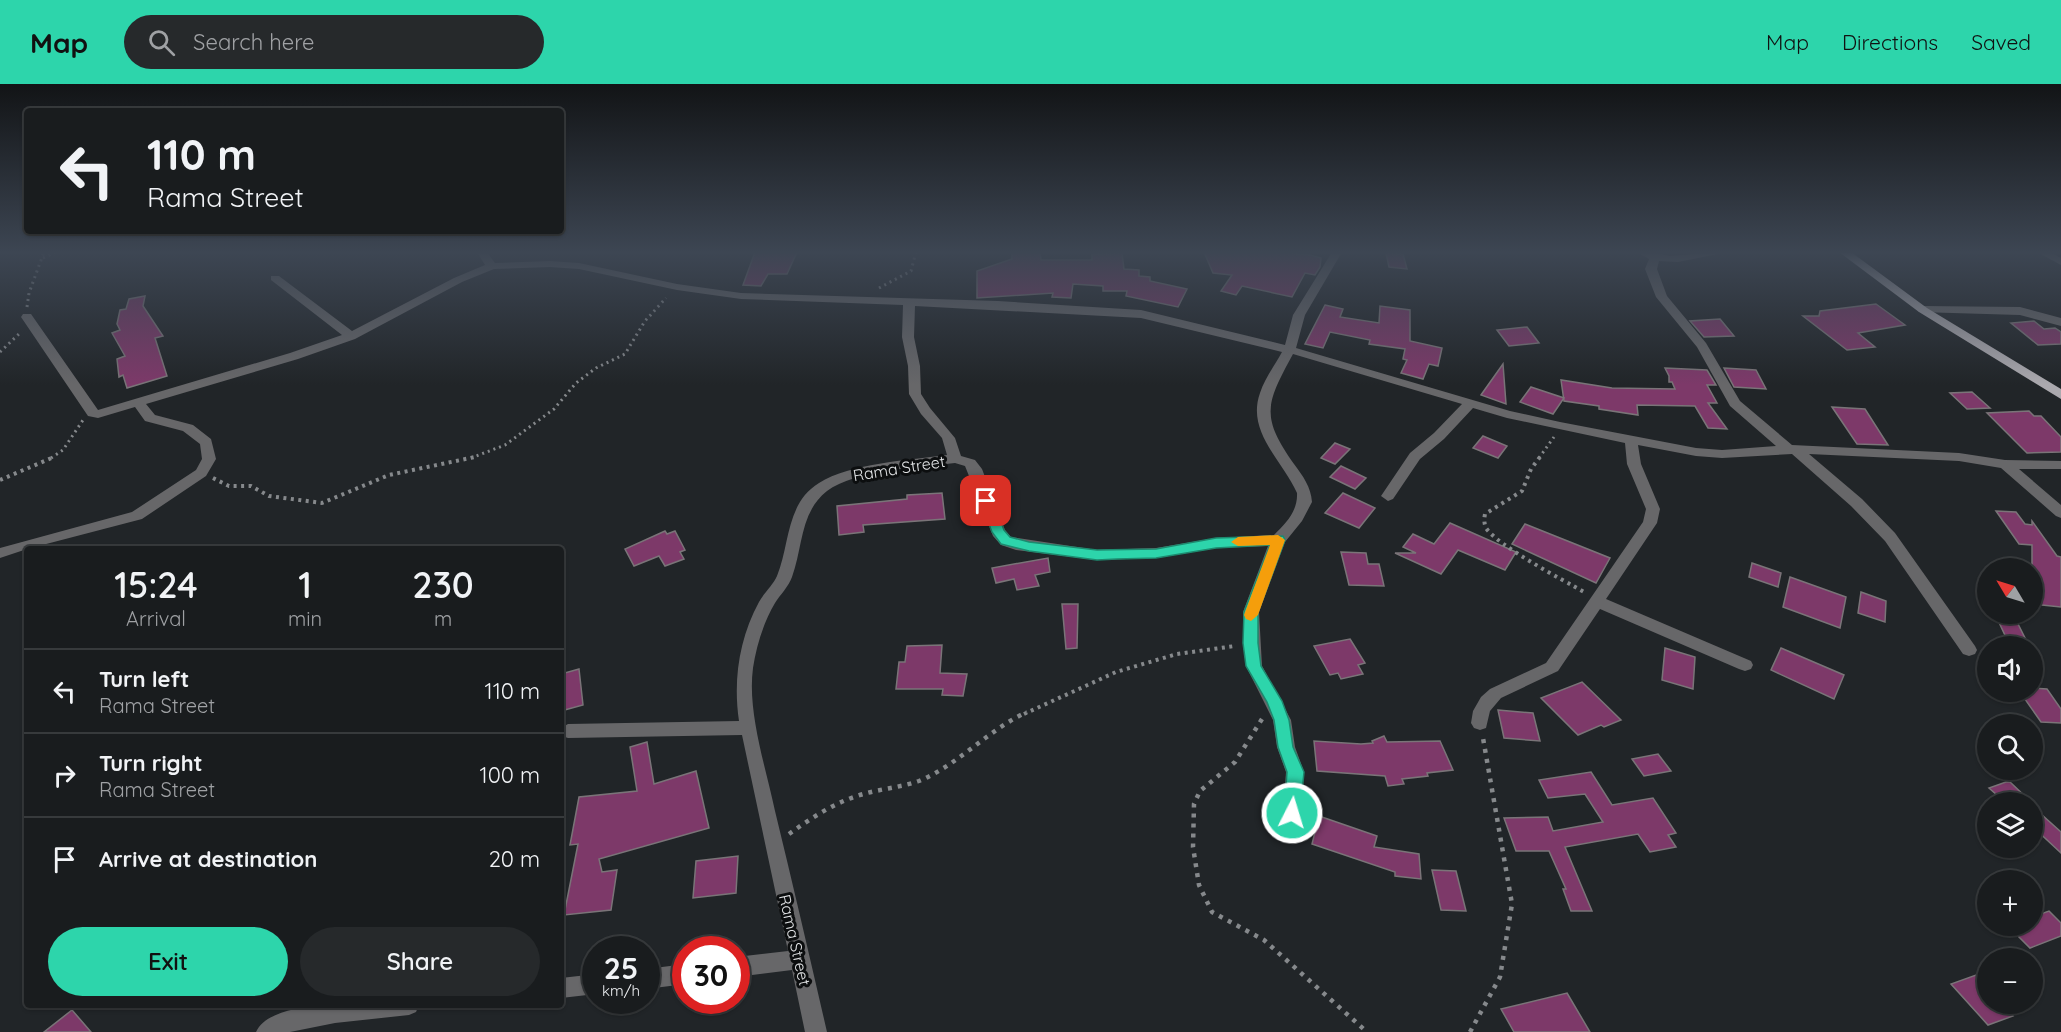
<!DOCTYPE html>
<meta charset="utf-8">
<style>
body{margin:0;font-family:Quicksand,sans-serif;background:#26292b;color:#f1f3f6;height:100vh;display:flex;flex-direction:column;font-size:22px;white-space:nowrap}
*{box-sizing:border-box;margin:0}
p{font-size:20px;color:#9fa1a4}
.icon{flex:none;width:33px;height:33px;fill:none;stroke:currentColor;stroke-width:2;stroke-linecap:round;stroke-linejoin:round}
.map{position:relative;flex:1;overflow:hidden}
.drawer{position:absolute;left:24px;top:462px;width:540px;height:462px;display:flex;flex-direction:column;background:#191c1e;border-radius:6px;box-shadow:0 2px 4px #0004,0 0 0 2px #373a3c}
.drawer>*{flex:none}
.top-card{position:absolute;left:24px;top:24px;width:540px;height:126px;border-radius:6px;box-shadow:0 2px 4px #0004,0 0 0 2px #373a3c;background:#191c1e;color:#f1f3f6;overflow:hidden}
.needle{width:39px;rotate:308deg}
.tools{position:absolute;left:1977px;top:474px;display:grid;gap:12px}
.tools a{display:grid;place-items:center;width:66px;height:66px;border-radius:50%;background:#191c1e;box-shadow:0 2px 4px #0004,0 0 0 2px #373a3c;font-size:30px}
.speed{position:absolute;left:582px;top:852px;display:flex;gap:12px;font-size:30px;font-weight:700;text-align:center}
.speed>*{display:grid;place-content:center;width:78px;height:78px;border-radius:50%;background:#191c1e;box-shadow:0 2px 4px #0004,0 0 0 2px #373a3c;line-height:1}
.speed small{font-size:15px;font-weight:400}
.speed .limit{border:9px solid #d22;background:#fff;color:#111}
.pin{position:absolute;display:grid;place-items:center;width:51px;height:51px;color:#fff;margin:-26px;border-radius:12px;box-shadow:0 3px 9px #0006}
.me{position:absolute;width:66px;margin:-33px;rotate:5deg;stroke-linejoin:round;filter:drop-shadow(0 0 4px #0008)}
.turn{display:flex;align-items:center;gap:21px;height:126px;padding:0 24px;font-size:27px}
.turn .icon{width:78px;height:78px;stroke-width:2.5}
.turn b{display:block;font-size:42px;line-height:51px}
.eta{display:flex;justify-content:space-evenly;align-items:center;height:102px;text-align:center}
.eta b{font-size:36px;font-weight:600;line-height:42px}
.cta{display:flex;gap:12px;margin-top:auto;padding:12px 24px}
.cta a{flex:1;height:69px;border-radius:36px;background:#2dd5ab;color:#111;font-size:24px;font-weight:600;line-height:69px;text-align:center}
.cta a+a{background:#26292b;color:#f1f3f6}
ul{padding:0;list-style:none}
li{display:flex;align-items:center;gap:18px;height:84px;padding:0 24px;border-top:2px solid #373a3c}
li div{flex:1}
li b{display:block;font-size:22px}
li em{font-style:normal}
header{display:flex;align-items:center;gap:36px;box-sizing:border-box;height:84px;padding:0 30px;background:#2dd5ab;color:#111}
header strong{font-size:28px}
nav{display:flex;gap:33px;margin-inline-start:auto;font-size:21px}
.search{width:420px;height:54px;background:#26292b;display:flex;align-items:center;gap:15px;box-sizing:border-box;padding:0 21px;border-radius:33px;color:#9fa1a4;font-size:22px}
.map>svg:first-child{display:block}
.building{fill:#7d3969;stroke:#7a7478;stroke-width:1.5}
.lines{fill:none;stroke-linecap:round;stroke-linejoin:round}
.path-far2{stroke:#86898c;stroke-width:3;stroke-dasharray:2 4;stroke-linecap:butt}
.path-far1{stroke:#86898c;stroke-width:4;stroke-dasharray:3 4.5;stroke-linecap:butt}
.path{stroke:#86898c;stroke-width:4.5;stroke-dasharray:4 6;stroke-linecap:butt}
.minor{fill:#676769;fill-rule:evenodd}
.major{fill:#aba9ae;fill-rule:evenodd}
.route{fill:#2dd5ab;stroke:#1d8a6f;stroke-width:1.5}
.slow{fill:#f59e0b}
.labels{text-anchor:middle;dominant-baseline:central;stroke-width:6;stroke-linejoin:round;paint-order:stroke}
.street-label{font-size:16px;fill:#e1e3e5;stroke:#0c0e0f}
</style>
<header>
<strong>Map</strong>
<div class="search"><svg class="icon" aria-label="search" viewBox="0 0 24 24"><circle cx="10" cy="10" r="6"/><path d="M15 15l6 6"/></svg>Search here</div>
<nav><a>Map</a><a>Directions</a><a>Saved</a></nav>
</header>
<div class="map">
<svg width="2061" height="948" viewBox="0 0 2061 948">
<rect width="100%" height="100%" fill="#212528"/>
<!-- building -->
<g class="building">
<path d="M755,168H797L787,190H768L761,202L743,201Z"/>
<path d="M1012,168H1040L1041,176H1092V170L1122,169L1124,185L1139,186V192L1150,193V197L1187,205L1178,223L1126,212L1127,207H1103V202L1073,200L1071,214L1052,213L1053,209L977,214V187L1012,175Z"/>
<path d="M1204,168H1280L1310,171L1321,174L1320,183L1315,191L1305,189L1292,213L1242,202L1236,211L1221,207L1232,191L1213,189Z"/>
<path d="M1386,169L1403,170L1407,185L1389,183Z"/>
<path d="M145,212L143,222L163,252L155,254L167,292L127,304L123,291L119,293L117,275L125,272L112,249L120,246L117,240L120,226L126,225L129,215Z"/>
<path d="M1876,220L1905,241L1858,249L1875,263L1847,266L1803,232H1819L1820,227Z"/>
<path d="M1325,221L1343,225L1340,233L1379,239L1380,222L1410,226V257L1442,264L1438,282L1429,280L1423,295L1401,289L1407,276L1403,275L1405,265L1369,260L1370,256L1330,248L1323,264L1305,260Z"/>
<path d="M1720,235L1734,252L1704,253L1690,237Z"/>
<path d="M2034,237L2044,245L2055,244L2061,248V260L2038,261L2011,239Z"/>
<path d="M1527,243L1539,259L1509,262L1497,246Z"/>
<path d="M1503,280L1506,320L1481,311Z"/>
<path d="M1665,284L1707,286L1716,301H1707L1717,319H1708L1727,345L1708,344L1695,322L1637,321L1638,331L1599,325V322L1564,317L1561,296L1612,304L1675,305L1672,298H1669V292Z"/>
<path d="M1724,284L1756,286L1766,305L1734,303Z"/>
<path d="M1531,303L1564,314L1553,330L1520,318Z"/>
<path d="M1972,308L1990,324L1967,325L1950,309Z"/>
<path d="M1832,323L1865,325L1888,361L1857,360Z"/>
<path d="M2029,327L2034,332H2041L2061,353V368L2027,369L1987,329Z"/>
<path d="M1483,352L1507,362L1498,374L1473,364Z"/>
<path d="M1335,359L1350,365L1335,380L1321,374Z"/>
<path d="M1341,382L1366,394L1355,405L1330,393Z"/>
<path d="M942,409L945,435L863,441L864,448L839,451L837,422L907,415V411Z"/>
<path d="M1343,409L1375,424L1359,444L1325,429Z"/>
<path d="M1996,427L2016,428L2025,440L2032,441V437L2057,472L2061,473V523L2032,520V461L2019,460Z"/>
<path d="M1450,439L1516,468L1505,486L1458,466L1441,490L1395,469H1416L1403,463L1413,450L1434,460Z"/>
<path d="M1525,440L1610,474L1596,499L1512,460Z"/>
<path d="M665,447L667,450L675,447L685,466L680,468L684,475L665,482L659,472L634,482L625,465Z"/>
<path d="M1341,468L1366,469L1368,480H1379L1384,502L1349,501Z"/>
<path d="M1048,474L1050,488L1035,491L1039,502L1017,506L1014,495L996,499L992,484Z"/>
<path d="M1752,479L1781,489L1778,503L1749,493Z"/>
<path d="M1790,493L1846,513L1840,544L1783,523Z"/>
<path d="M1861,508L1886,517L1885,538L1858,529Z"/>
<path d="M1062,520H1078L1077,564L1066,565Z"/>
<path d="M1996,532L2016,536L2029,562H2010Z"/>
<path d="M1350,555L1365,579L1358,581L1363,590L1341,595L1338,589L1330,591L1314,562Z"/>
<path d="M942,561L940,589L967,590L963,612L942,611L943,605H896L899,578H905L907,562Z"/>
<path d="M1665,564L1695,573L1693,605L1662,596Z"/>
<path d="M1781,564L1844,591L1834,615L1771,586Z"/>
<path d="M579,585L583,621L561,627V590Z"/>
<path d="M1582,598L1621,636L1604,643L1601,641L1578,651L1541,614Z"/>
<path d="M2032,604L2047,605L2061,625V639L2041,638L2020,608H2032Z"/>
<path d="M1498,626L1533,629L1540,657L1504,654Z"/>
<path d="M1384,652L1387,658L1440,657L1453,686L1427,689L1428,692L1402,695L1404,700L1388,702L1385,692L1317,687L1314,657L1361,660L1373,659L1372,657Z"/>
<path d="M647,658L654,700L696,687L709,744L599,775L602,788L617,786L611,826L564,831L578,760L570,761L579,713L637,707L630,663Z"/>
<path d="M1658,670L1671,687L1644,692L1632,675Z"/>
<path d="M1591,688L1612,721L1653,714L1676,749L1668,751L1676,763L1650,768L1638,750L1565,763L1592,827H1571L1563,805H1566L1549,767H1516L1504,734L1548,733L1553,747L1603,738L1585,710L1548,714L1539,696Z"/>
<path d="M2006,698H2010L2031,718H2005L1989,704Z"/>
<path d="M2032,722L2061,748V769L2032,742Z"/>
<path d="M1319,732L1377,752L1374,763L1419,770L1421,795L1395,792V788L1312,760Z"/>
<path d="M738,772L736,809L693,814L696,777Z"/>
<path d="M1432,786L1456,787L1466,827L1441,826Z"/>
<path d="M2049,827L2061,839V852L2030,864L2008,842H2032V833Z"/>
<path d="M1976,891L1988,903V920H2002L2013,932L1988,941L1951,900Z"/>
<path d="M1567,909L1590,948H1514L1501,925Z"/>
<path d="M72,926L91,948H44Z"/>
</g>
<g class="lines">
<!-- path-far2 -->
<g class="path-far2">
<path d="M43,174L56,168"/>
<path d="M879,204L911,187L916,168"/>
<path d="M27,223L29,209L44,168"/>
<path d="M0,268L21,248"/>
<path d="M51,374L63,366L83,336"/>
<path d="M471,374L505,361L554,325L576,299L596,284L625,270L645,237L666,214"/>
<path d="M1539,374L1554,353"/>
</g>
<!-- path-far1 -->
<g class="path-far1">
<path d="M1540,373L1531,385L1522,407L1485,430C1484,435 1484,439 1486,444C1498,462 1563,496 1584,508"/>
<path d="M213,394L229,402H251L269,412L322,419L389,391L475,373"/>
<path d="M0,396L54,373"/>
<path d="M1024,630L1116,588L1177,570L1235,562"/>
</g>
<!-- path -->
<g class="path">
<path d="M1262,635L1235,678L1200,707L1194,720L1193,763L1199,801L1212,828L1264,856L1367,948"/>
<path d="M789,750C810,735 832,720 857,712C877,705 899,704 919,697C958,681 988,646 1027,628"/>
<path d="M1470,948L1500,893L1512,820L1483,654"/>
</g>
<!-- minor -->
<g class="minor">
<path d="M477,168H487L495,179L550,177L579,179L677,200L741,209L998,217L1141,226L1285,261L1293,231L1332,168H1342L1305,231L1296,264L1510,327L1560,338L1696,364L1722,366L1776,362L1730,322L1697,263L1656,213L1645,185L1649,175L1637,168H1651L1670,172L1719,168L1718,170L1678,178L1659,177L1657,185L1667,212L1706,259L1740,317L1792,361L1959,369L2005,376L2061,377V385H2019L2061,421V434L2056,432L2001,384L1959,377L1809,370L1862,415L1895,449L1975,562L1977,566L1975,570L1969,572L1963,570L1885,457L1851,422L1792,370L1722,374L1696,372L1638,361L1641,380L1660,425L1657,439L1606,515L1751,577L1753,581L1751,585L1745,587L1739,585L1600,525L1558,587L1501,614L1490,627L1486,644L1480,646L1474,644L1471,639L1473,627L1481,613L1490,605L1546,579L1643,438L1646,425L1627,380L1625,359L1507,334L1473,324L1444,355L1420,375L1393,415L1388,417L1381,412L1410,369L1434,349L1462,320L1293,270C1266,320 1260,332 1294,380C1303,392 1311,403 1312,418L1302,437L1285,458L1259,528L1262,582L1291,636L1295,663L1304,688L1301,729L1298,735L1292,737L1286,735L1283,729L1286,688L1277,663L1273,636L1246,582L1243,559V528L1268,462L1216,464L1156,474L1097,476L1016,466L1001,461L993,452L965,382L955,379C921,383 855,386 827,407C800,428 803,463 792,493C789,502 780,511 775,519C764,537 756,563 753,584C747,628 766,684 775,727C793,801 810,874 827,948H805L792,886L736,893V873L788,867L742,651L568,654L562,652L561,644L568,640L739,637C733,596 739,555 759,518C764,509 773,501 777,492C790,460 786,419 819,399C850,379 911,376 947,371L942,354L921,330L909,310L908,282L902,253L903,221L741,215L677,206L579,185L550,183L494,185L462,198L355,255L298,275L146,320L155,331L193,341L211,355L216,375L206,392L142,435L27,465L0,474V464L132,428L196,386L202,375L200,360L183,347L145,337L135,323L98,334L88,332L21,233L23,230H31L98,326L290,269L342,251L271,196V192H279L352,247L454,194L485,181ZM915,222L1141,234L1282,268C1275,281 1265,294 1260,309C1246,348 1283,377 1297,409C1298,427 1286,439 1274,451L1216,454L1156,464L1097,466L1011,453L1005,446L982,385L975,376L961,372L955,354L930,324L921,310L920,282L914,253Z"/>
<path d="M2037,168H2050L2061,174V181Z"/>
<path d="M1923,222L2020,223L2061,234V242L2020,231L1919,228L1917,226Z"/>
<path d="M686,880V900L646,905V885Z"/>
<path d="M596,890V910L561,914V894Z"/>
<path d="M318,921H419L416,928L409,931L335,939L290,948H256C265,928 299,924 318,921Z"/>
</g>
<!-- major -->
<path class="major" d="M1839,168H1851L1927,224L2061,305V315L1919,228Z"/>
</g>
<!-- sky -->
<linearGradient id="sky" x2="0" y2="1"><stop stop-color="#121416"/><stop offset="0.56" stop-color="#3d4653"/><stop offset="1" stop-color="#3d4653" stop-opacity="0"/></linearGradient>
<rect width="2061" height="301" fill="url(#sky)"/>
<!-- route -->
<path class="route" d="M986,412L993,417L1004,446L1010,453L1029,458L1097,466L1156,465L1216,454L1283,452L1285,456L1258,528V559L1261,582L1282,617L1289,636L1293,663L1304,688L1300,729L1298,734L1292,736L1286,734L1284,729L1287,688L1278,663L1274,636L1267,618L1246,582L1243,559L1244,528L1270,461L1216,464L1156,474L1117,475L1097,476L1029,467L1001,460L992,448L980,417Z"/>
<!-- slow -->
<path class="slow" d="M1278,451L1285,456L1258,531L1251,537L1246,535L1244,531L1270,461L1238,462L1231,458L1238,453Z"/>
<g class="labels">
<!-- street labels -->
<g class="street-label">
<text transform="translate(899 384) rotate(-9)">Rama Street</text>
<text transform="translate(795 856) rotate(77)">Rama Street</text>
</g>
</g>
</svg>
<div class="tools">
<a><svg class="needle" viewBox="-14 -14 28 28"><path d="M0-13l5 13h-10z" fill="#e53935"/><path d="M0 13l5-13h-10z" fill="#9fa1a4"/></svg></a>
<a><svg class="icon" aria-label="sound" viewBox="0 0 24 24"><path d="M4 9h4l5-4v14l-5-4H4zM17 9q2 3 0 6"/></svg></a>
<a><svg class="icon" aria-label="search" viewBox="0 0 24 24"><circle cx="10" cy="10" r="6"/><path d="M15 15l6 6"/></svg></a>
<a><svg class="icon" aria-label="layers" viewBox="0 0 24 24"><path d="M12 4l9 5-9 5-9-5zM3 14l9 5 9-5"/></svg></a>
<a>+</a>
<a>−</a>
</div>
<div class="speed"><div>25<small>km/h</small></div><div class="limit">30</div></div>
<div class="pin" style="left:986px;top:417px;background:#d93025"><svg class="icon" aria-label="arrive" viewBox="0 0 24 24"><path d="M6 21V4h12l-3 4 3 4H6"/></svg></div>
<svg class="me" style="left:1292px;top:729px" viewBox="-20 -20 40 40"><circle r="17" fill="#2dd5ab" stroke="#fff" stroke-width="3"/><path d="M0-11L8 9 0 5-8 9z" fill="#fff"/></svg>
<div class="top-card">
<div class="turn"><svg class="icon" aria-label="left" viewBox="0 0 24 24"><path d="M17 20v-9H6M10 6l-5 5 5 5"/></svg><div><b>110 m</b>Rama Street</div></div>
</div>
<section class="drawer">
<div class="eta">
<div><b>15:24</b><p>Arrival</p></div>
<div><b>1</b><p>min</p></div>
<div><b>230</b><p>m</p></div>
</div>
<ul>
<li><svg class="icon" aria-label="left" viewBox="0 0 24 24"><path d="M17 20v-9H6M10 6l-5 5 5 5"/></svg><div><b>Turn left</b><p>Rama Street</p></div><em>110 m</em></li>
<li><svg class="icon" aria-label="right" viewBox="0 0 24 24"><path d="M7 20v-9h11M14 6l5 5-5 5"/></svg><div><b>Turn right</b><p>Rama Street</p></div><em>100 m</em></li>
<li><svg class="icon" aria-label="arrive" viewBox="0 0 24 24"><path d="M6 21V4h12l-3 4 3 4H6"/></svg><div><b>Arrive at destination</b></div><em>20 m</em></li>
</ul>
<div class="cta"><a>Exit</a><a>Share</a></div>
</section>
</div>
